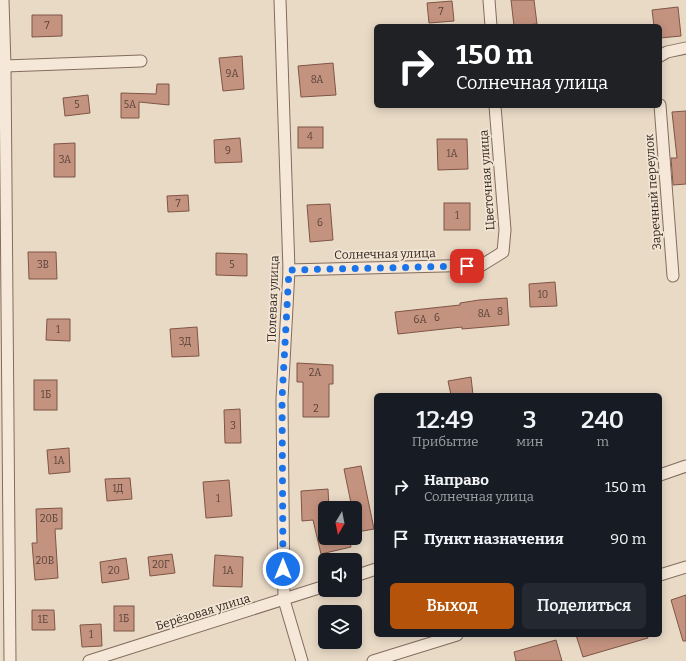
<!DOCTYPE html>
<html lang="ru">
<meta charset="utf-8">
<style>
body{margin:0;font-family:Bitter,serif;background:#242831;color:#f1f3f6;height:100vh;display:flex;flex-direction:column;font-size:15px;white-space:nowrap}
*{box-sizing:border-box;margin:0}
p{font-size:13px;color:#9ea1a6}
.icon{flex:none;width:22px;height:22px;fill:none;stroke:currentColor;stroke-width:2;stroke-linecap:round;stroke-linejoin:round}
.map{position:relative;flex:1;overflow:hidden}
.sheet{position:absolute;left:374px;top:393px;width:288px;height:244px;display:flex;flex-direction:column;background:#171b24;border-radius:6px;box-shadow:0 2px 10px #0003}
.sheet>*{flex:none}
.top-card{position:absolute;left:374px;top:24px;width:288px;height:84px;border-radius:6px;box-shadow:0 2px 10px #0003;background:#202124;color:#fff;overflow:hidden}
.needle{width:26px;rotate:190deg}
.controls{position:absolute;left:318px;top:501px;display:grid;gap:8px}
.controls a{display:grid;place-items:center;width:44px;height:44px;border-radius:6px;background:#171b24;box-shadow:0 2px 10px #0003;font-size:20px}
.pin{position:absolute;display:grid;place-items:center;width:34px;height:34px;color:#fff;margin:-17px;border-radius:8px;box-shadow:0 2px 6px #0006}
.me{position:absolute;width:44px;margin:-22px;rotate:0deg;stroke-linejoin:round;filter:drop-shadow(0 0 3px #0008)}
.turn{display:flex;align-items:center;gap:14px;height:84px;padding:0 16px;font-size:18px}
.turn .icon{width:52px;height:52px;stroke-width:2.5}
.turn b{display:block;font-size:28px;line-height:34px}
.eta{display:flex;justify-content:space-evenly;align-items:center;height:68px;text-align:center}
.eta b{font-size:24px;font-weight:600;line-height:28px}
.primary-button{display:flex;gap:8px;margin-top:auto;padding:8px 16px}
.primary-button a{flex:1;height:46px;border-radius:6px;background:#b45309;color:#fff;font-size:16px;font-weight:600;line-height:46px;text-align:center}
.primary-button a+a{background:#242831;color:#f1f3f6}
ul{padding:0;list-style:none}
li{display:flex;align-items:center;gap:12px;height:52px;padding:0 16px}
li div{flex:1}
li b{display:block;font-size:15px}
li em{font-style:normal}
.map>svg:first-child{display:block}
.building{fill:#c4937f;stroke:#7f5546}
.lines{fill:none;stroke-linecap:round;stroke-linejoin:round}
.minor-casing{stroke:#836c5d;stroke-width:13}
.minor{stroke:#f5e8d8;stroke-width:11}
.route{stroke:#1a73e8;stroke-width:7;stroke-dasharray:0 12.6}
.labels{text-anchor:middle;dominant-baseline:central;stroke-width:3.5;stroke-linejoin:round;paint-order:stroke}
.number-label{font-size:10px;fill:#584238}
.street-label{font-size:12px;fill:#342720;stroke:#f2e5d4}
</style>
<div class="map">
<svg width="686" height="661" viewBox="0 0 686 661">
<rect width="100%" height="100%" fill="#e9dac6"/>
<!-- building -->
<g class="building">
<path d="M511,0H534L537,24L514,26Z"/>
<path d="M452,1L454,21L429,23L427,3Z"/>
<path d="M678,7L681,36L660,38V26H654L652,10Z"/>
<path d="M32,15H62V36L32,37Z"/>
<path d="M242,56L244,89L223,91L219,58Z"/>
<path d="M333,63L336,95L301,97L298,66Z"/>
<path d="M157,84H169V105L139,102V118H121V93L156,94Z"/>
<path d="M88,95L90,113L65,116L63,98Z"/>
<path d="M686,111V184L673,185L671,158H677L672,112Z"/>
<rect x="298" y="127" width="25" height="21"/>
<path d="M240,138L242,162L215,163L214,140Z"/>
<path d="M437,139H467L468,169L438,170Z"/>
<path d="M75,143V177H54V144Z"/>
<path d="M188,195L189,211L168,212L167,196Z"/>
<rect x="444" y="203" width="26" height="27"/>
<path d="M330,204L333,240L310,242L307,205Z"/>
<path d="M28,252H56L57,279H29Z"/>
<path d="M216,253L247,254V276L216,275Z"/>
<path d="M555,282L557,306L530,307L529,284Z"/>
<path d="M507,298L509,325L462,329V327L398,334L395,312L460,305V303L479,300Z"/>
<path d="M47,319H70V341L46,340Z"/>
<path d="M197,327L199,356L172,357L170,329Z"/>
<path d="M297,363L333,365V384H329V417H303V382H297Z"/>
<path d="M471,377L473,395H451L448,381Z"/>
<rect x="34" y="380" width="23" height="30"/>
<path d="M240,409L241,443H225L224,410Z"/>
<path d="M69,448L70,472L49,474L47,450Z"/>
<path d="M361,466L374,529L357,532L355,523V508H352L344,469Z"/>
<path d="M130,478L132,499L107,501L105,479Z"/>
<path d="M229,480L232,516L206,518L203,482Z"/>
<path d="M328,489L329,508H325V538H349L351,547L321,554L313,520L302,521L301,491Z"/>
<path d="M62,508V529H55L58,578L35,580L32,543H37L36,509Z"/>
<path d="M172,554L175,573L150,576L148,557Z"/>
<path d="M215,555L243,557L242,587L213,586Z"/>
<path d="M126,558L129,579L102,583L100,562Z"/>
<path d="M686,595V641H683L671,600Z"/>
<rect x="114" y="606" width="20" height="25"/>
<path d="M32,610H54L55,630H32Z"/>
<path d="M101,624L102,646L82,647L80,625Z"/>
<path d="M576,635H647L648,638L583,657Z"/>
<path d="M556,640L562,661H516L514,652Z"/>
</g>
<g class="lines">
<defs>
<g id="minor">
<path d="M3,0L5,66L10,661"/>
<path d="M280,0L289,270L282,399L284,600L302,661"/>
<path d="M489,0L491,26"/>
<path d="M660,56L667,52L686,48"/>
<path d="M5,66L141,61"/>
<path d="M660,105L673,276"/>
<path d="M289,270L482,265L503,252L505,230L495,106"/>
<path d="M660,475L686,466"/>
<path d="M660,575L686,567"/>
<path d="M355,576L376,569"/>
<path d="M89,661L325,586"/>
<path d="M373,661L457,635"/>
</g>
</defs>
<!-- minor casing -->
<use href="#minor" class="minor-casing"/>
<!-- minor -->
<use href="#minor" class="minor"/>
</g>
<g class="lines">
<!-- route -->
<path class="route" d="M283,569L282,399L289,270L467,266"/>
</g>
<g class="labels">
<!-- number labels -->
<g class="number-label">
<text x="441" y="12">7</text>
<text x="47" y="26">7</text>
<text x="232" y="74">9А</text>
<text x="317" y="80">8А</text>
<text x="77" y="105">5</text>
<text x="130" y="105">5А</text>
<text x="310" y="137">4</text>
<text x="228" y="151">9</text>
<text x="452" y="154">1А</text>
<text x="65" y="160">3А</text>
<text x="178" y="204">7</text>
<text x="457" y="216">1</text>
<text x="320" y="223">6</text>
<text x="43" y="265">3В</text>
<text x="232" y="265">5</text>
<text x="543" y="295">10</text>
<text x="500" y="312">8</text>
<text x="484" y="314">8А</text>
<text x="437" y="318">6</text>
<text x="420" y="320">6А</text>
<text x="58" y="330">1</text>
<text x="185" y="342">3Д</text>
<text x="315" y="373">2А</text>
<text x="46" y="395">1Б</text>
<text x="316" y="409">2</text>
<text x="233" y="426">3</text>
<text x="59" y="461">1А</text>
<text x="118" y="489">1Д</text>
<text x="218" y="499">1</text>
<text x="49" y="519">20Б</text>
<text x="45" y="561">20В</text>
<text x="161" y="565">20Г</text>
<text x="114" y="571">20</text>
<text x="228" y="571">1А</text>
<text x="124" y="619">1Б</text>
<text x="43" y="620">1Е</text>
<text x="91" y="635">1</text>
</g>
<!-- street labels -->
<g class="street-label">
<text transform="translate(487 180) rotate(-94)">Цветочная улица</text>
<text transform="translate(653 192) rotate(-94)">Заречный переулок</text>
<text transform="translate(385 254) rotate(-1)">Солнечная улица</text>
<text transform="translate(273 299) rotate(-88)">Полевая улица</text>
<text transform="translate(203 612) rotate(-17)">Берёзовая улица</text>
</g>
</g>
</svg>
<div class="controls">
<a><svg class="needle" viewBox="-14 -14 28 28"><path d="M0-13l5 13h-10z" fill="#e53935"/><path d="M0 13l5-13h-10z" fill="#9ea1a6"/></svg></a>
<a><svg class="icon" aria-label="sound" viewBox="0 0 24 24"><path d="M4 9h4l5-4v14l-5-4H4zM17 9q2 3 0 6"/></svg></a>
<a><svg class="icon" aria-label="layers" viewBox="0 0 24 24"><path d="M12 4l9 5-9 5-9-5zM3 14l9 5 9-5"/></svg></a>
</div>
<div class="pin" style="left:467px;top:266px;background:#d93025"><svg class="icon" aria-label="arrive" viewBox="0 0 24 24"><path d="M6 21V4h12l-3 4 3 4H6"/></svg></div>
<svg class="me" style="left:283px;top:569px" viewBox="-20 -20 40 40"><circle r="17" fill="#1a73e8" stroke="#fff" stroke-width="3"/><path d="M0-11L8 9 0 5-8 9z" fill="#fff"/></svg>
<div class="top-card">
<div class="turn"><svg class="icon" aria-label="right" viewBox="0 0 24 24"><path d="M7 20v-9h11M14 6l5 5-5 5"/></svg><div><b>150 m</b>Солнечная улица</div></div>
</div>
<section class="sheet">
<div class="eta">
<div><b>12:49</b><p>Прибытие</p></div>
<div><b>3</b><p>мин</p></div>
<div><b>240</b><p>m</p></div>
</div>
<ul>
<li><svg class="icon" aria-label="right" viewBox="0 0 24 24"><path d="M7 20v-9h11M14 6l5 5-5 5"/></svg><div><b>Направо</b><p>Солнечная улица</p></div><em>150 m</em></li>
<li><svg class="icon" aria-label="arrive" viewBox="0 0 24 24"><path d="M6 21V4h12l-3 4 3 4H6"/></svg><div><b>Пункт назначения</b></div><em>90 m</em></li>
</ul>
<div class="primary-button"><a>Выход</a><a>Поделиться</a></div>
</section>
</div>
